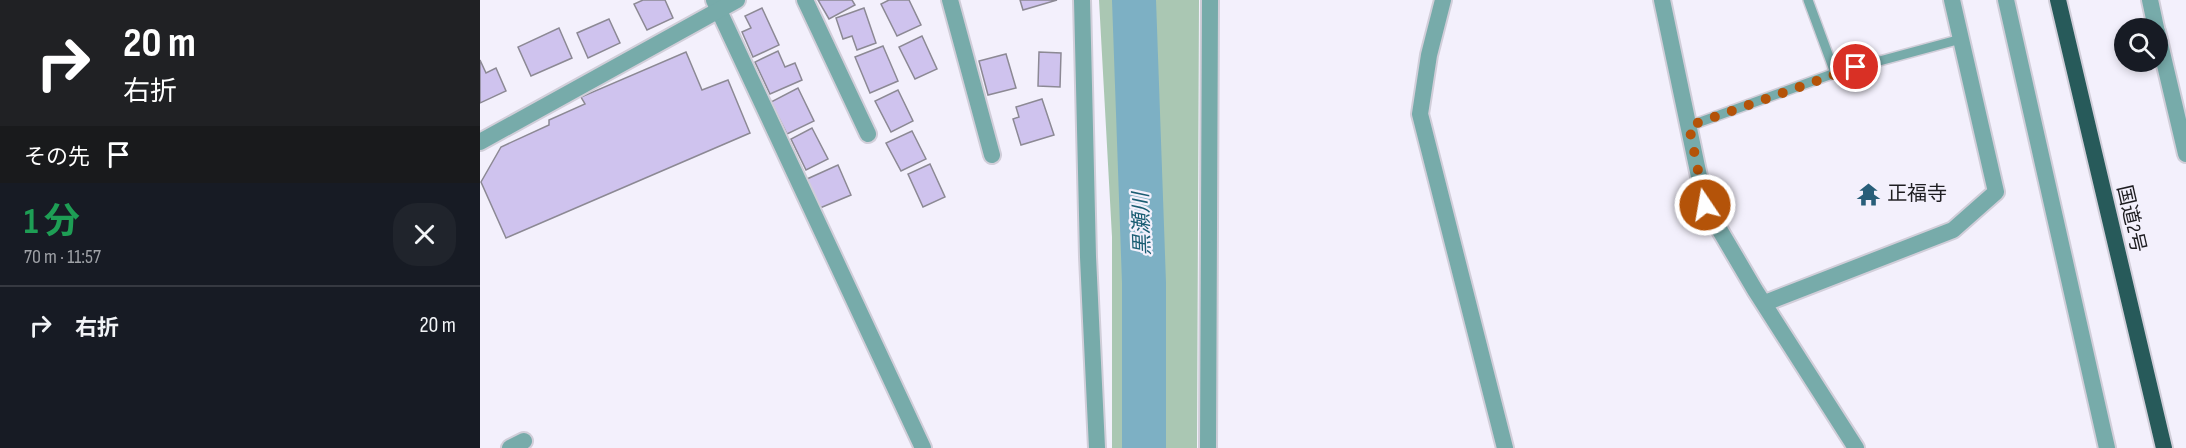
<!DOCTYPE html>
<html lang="ja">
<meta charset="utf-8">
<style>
body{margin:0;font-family:"Sofia Sans Condensed","Noto Sans JP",sans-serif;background:#20242c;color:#f1f3f6;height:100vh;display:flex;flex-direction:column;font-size:22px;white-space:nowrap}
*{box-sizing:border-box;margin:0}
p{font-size:20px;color:#9ea1a6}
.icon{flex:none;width:33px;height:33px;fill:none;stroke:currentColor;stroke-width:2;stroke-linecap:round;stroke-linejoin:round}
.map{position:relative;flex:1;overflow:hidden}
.side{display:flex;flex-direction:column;background:#171b24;width:480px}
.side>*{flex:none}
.banner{background:#202124;color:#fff;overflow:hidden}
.tools{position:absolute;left:1634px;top:18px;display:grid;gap:12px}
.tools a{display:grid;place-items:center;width:54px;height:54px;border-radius:50%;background:#171b24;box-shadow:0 3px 9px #0003;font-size:30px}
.pin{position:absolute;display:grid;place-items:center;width:51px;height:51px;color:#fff;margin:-26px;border:3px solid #fff;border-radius:50%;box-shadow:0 2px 6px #0007}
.me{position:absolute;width:66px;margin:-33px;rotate:348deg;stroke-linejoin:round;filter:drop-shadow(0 0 4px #0008)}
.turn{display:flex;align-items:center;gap:21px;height:126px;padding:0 24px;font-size:27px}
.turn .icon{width:78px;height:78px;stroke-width:2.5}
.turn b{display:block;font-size:42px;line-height:51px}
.then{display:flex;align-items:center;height:57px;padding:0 24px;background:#0003;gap:12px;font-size:22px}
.round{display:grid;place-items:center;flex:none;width:63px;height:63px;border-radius:24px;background:#20242c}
.head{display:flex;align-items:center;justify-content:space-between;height:102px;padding:0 24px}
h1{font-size:36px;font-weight:700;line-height:45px;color:#1e9e55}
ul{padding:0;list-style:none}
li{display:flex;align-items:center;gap:18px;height:78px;padding:0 24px;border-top:2px solid #363941}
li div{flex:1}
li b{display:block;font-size:22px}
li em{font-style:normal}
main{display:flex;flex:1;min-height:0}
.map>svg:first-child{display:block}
.green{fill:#aac7b3}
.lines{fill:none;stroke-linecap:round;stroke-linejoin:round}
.river{stroke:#7db0c4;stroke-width:44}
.building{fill:#cfc3ee;stroke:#8c8994;stroke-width:1.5}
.service-casing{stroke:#d1ced9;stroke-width:12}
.minor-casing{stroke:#d1ced9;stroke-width:20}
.trunk-casing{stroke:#d1ced9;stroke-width:20}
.service{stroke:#77abaa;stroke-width:9}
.minor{stroke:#77abaa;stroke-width:16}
.trunk{stroke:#275a5a;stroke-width:16}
.route{stroke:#b45309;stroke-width:10;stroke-dasharray:0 18}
.labels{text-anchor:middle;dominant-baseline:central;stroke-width:4.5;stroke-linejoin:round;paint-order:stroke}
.poi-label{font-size:20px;fill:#1e1d21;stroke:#f3f0fc;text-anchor:start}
.street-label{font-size:20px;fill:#1e1d21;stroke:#f3f0fc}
.water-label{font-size:21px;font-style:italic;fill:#1b5d73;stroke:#f3f0fc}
</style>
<main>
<section class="side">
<div class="banner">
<div class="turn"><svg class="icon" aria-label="right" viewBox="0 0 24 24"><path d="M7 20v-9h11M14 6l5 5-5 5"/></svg><div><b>20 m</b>右折</div></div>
<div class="then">その先<svg class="icon" aria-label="arrive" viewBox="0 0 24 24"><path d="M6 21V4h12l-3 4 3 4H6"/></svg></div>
</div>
<div class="head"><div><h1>1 分</h1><p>70 m · 11:57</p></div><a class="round"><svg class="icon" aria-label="close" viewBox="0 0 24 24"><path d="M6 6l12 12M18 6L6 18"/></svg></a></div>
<ul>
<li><svg class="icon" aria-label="right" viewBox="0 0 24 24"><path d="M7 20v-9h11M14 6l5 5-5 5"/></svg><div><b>右折</b></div><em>20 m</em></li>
</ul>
</section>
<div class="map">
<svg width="1706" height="448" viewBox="0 0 1706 448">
<rect width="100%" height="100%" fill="#f3f0fc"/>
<!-- green -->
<path class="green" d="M619,0H719L717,448H632V237Z"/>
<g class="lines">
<!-- river -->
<path class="river" d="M654,0L664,283V448"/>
</g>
<!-- building -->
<g class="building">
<path d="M163,0H185L193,18L167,30L154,4Z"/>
<path d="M338,0H372L375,5L349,19Z"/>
<path d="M409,0H429L441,25L417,36L401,4Z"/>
<path d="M540,0H577L543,10Z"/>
<path d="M282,8L299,45L273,57L262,32L271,28L265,16Z"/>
<path d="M384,8L396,43L377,50L372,36L363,39L356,18Z"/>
<path d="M129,19L140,43L108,58L97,33Z"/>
<path d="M79,28L92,58L51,76L38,47Z"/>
<path d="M442,36L457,69L435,79L419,47Z"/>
<path d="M403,46L418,81L390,93L375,57Z"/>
<path d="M298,51L305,67L315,63L322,80L290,94L275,62Z"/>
<path d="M206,52L222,90L248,80L270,133L26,238L1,182L21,147L69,125V120L105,104L101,97Z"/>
<path d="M559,52L581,53L580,87L558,86Z"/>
<path d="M526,54L536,88L508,95L499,61Z"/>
<path d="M0,60L6,73L16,68L26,91L0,103Z"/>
<path d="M318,88L334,121L307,134L291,102Z"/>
<path d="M418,90L433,121L411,132L395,101Z"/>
<path d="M562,99L574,135L541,145L533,119L539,117L536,107Z"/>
<path d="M332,128L348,159L326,170L311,139Z"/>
<path d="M432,131L446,159L421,171L406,143Z"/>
<path d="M450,164L465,197L443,207L428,174Z"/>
<path d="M358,165L371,195L340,208L327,179Z"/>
</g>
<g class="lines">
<defs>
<g id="service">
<path d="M1328,0L1355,73"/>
<path d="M1209,126L1355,73L1481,39"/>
</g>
<g id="minor">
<path d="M234,0L443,448"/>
<path d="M325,0L388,134"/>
<path d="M470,0L512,155"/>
<path d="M602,0L608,257L617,448"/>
<path d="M963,0L949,55L940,114L1025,448"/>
<path d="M1182,0L1225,205L1275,290L1376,448"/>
<path d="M1526,0L1627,448"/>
<path d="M1670,0L1676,28"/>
<path d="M1677,31L1706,154"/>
<path d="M0,142L257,0"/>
<path d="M1285,303L1473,230L1516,192L1472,0"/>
<path d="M30,448L44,441"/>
<path d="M728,448L730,0"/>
</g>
<path id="trunk" d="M1578,0L1684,448"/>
</defs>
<!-- service casing -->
<use href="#service" class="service-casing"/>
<!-- minor casing -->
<use href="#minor" class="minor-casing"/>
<!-- trunk casing -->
<use href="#trunk" class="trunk-casing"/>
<!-- service -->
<use href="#service" class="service"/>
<!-- minor -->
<use href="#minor" class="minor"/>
<!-- trunk -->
<use href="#trunk" class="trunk"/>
</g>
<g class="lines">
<!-- route -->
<path class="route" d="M1225,205L1209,126L1376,67"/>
</g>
<!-- icons -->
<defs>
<symbol id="temple-bare" viewBox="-9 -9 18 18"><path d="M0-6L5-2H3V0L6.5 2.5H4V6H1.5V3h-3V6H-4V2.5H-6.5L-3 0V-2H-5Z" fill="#285e79" stroke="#f3f0fc" stroke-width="2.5" paint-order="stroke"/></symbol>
</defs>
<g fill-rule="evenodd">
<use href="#temple-bare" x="1372" y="178" width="33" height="33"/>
</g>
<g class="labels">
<!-- poi labels -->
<g class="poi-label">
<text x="1407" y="194">正福寺</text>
</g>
<!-- street labels -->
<g class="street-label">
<text transform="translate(1651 219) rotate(77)">国道2号</text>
</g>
<!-- water labels -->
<g class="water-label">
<text transform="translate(662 224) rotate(-92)">黒瀬川</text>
</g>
</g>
</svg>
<div class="tools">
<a><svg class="icon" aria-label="search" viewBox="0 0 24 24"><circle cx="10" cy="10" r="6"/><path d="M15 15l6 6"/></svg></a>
</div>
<div class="pin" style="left:1376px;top:67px;background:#d93025"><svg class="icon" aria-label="arrive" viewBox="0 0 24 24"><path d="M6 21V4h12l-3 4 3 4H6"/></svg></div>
<svg class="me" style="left:1225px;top:205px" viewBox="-20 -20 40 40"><circle r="17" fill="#b45309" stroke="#fff" stroke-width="3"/><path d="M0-11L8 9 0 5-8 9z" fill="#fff"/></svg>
</div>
</main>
